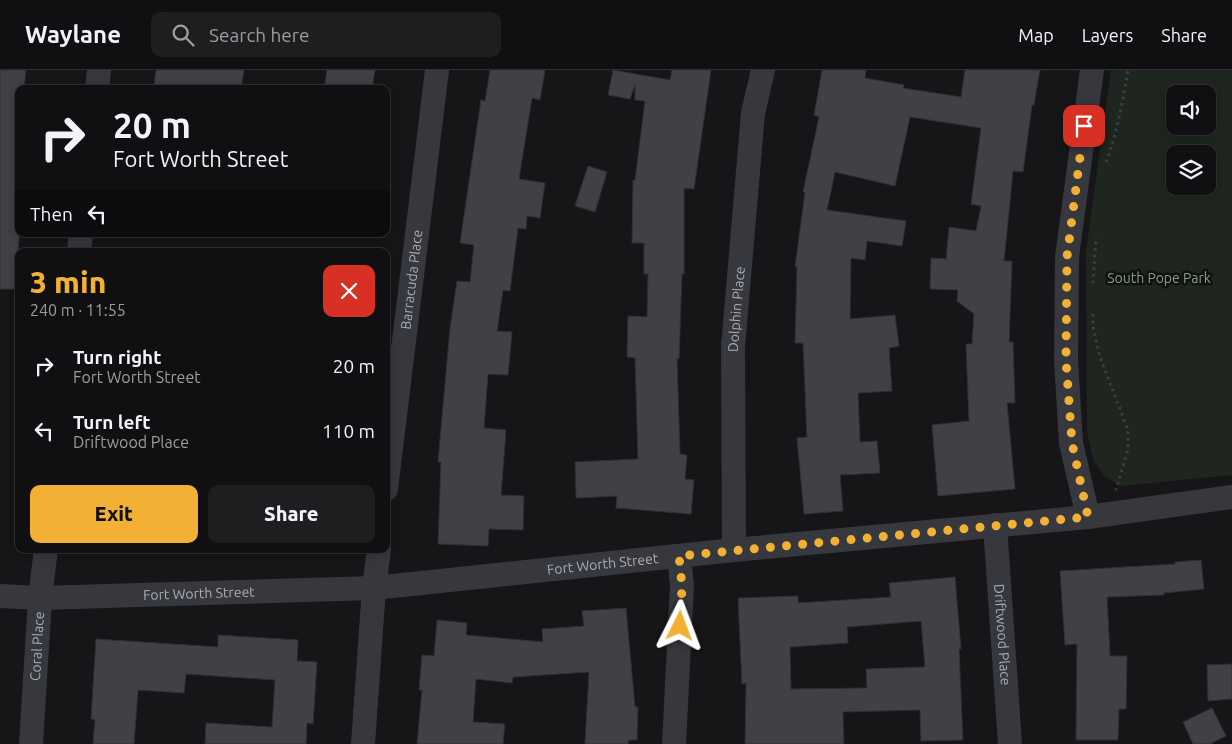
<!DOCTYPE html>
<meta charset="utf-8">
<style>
body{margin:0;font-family:Ubuntu,sans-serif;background:#1e1e20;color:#f1f3f6;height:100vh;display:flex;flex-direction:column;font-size:19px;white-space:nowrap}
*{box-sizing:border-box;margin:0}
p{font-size:16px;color:#9c9d9f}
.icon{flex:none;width:28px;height:28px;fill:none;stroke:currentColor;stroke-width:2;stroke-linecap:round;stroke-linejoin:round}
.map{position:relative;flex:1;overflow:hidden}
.sheet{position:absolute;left:15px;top:178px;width:375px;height:305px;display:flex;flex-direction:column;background:#101012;border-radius:10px;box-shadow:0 2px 12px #0003,0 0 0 1px #303032}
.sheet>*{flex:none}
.guide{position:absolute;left:15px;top:15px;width:375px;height:152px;border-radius:10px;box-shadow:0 2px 12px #0003,0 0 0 1px #303032;background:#101012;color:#f1f3f6;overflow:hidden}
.tools{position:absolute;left:1166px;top:15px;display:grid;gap:10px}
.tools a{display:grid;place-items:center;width:50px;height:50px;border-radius:10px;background:#101012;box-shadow:0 2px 12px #0003,0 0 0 1px #303032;font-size:25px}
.pin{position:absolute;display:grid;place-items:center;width:42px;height:42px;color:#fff;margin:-21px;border-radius:10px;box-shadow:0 2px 8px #0006}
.me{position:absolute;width:55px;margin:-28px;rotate:3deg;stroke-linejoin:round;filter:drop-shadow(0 0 4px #0008)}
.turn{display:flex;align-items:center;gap:18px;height:105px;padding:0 15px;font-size:22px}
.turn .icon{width:65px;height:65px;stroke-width:2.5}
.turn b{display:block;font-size:35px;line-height:42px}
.then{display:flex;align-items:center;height:48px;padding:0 15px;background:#0003;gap:10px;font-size:19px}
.round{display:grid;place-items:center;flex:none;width:52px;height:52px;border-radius:10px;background:#1e1e20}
.head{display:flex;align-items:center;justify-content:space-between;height:85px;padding:0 15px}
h1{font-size:30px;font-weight:800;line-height:38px;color:#f2b134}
.cta{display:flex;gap:10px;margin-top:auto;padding:10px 15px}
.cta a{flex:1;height:58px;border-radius:10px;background:#f2b134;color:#111;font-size:20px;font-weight:800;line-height:58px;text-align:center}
.cta a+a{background:#1e1e20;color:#f1f3f6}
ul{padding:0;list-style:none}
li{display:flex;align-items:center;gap:15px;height:65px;padding:0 15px}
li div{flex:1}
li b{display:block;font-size:19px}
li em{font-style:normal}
header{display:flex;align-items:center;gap:30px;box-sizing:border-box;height:70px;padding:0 25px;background:#101012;border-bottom:1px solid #303032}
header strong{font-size:24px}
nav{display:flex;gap:28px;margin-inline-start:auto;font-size:18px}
.search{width:350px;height:45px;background:#1e1e20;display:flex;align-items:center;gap:12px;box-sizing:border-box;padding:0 18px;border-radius:10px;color:#9c9d9f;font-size:19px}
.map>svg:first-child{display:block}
.green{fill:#1e261f;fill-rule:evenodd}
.building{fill:#404145;stroke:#303034;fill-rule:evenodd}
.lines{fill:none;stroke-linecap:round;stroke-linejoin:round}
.path{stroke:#3d3f44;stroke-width:3;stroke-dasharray:2.5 4;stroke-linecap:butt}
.minor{stroke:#37383d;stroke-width:24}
.route{stroke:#f2b134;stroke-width:9;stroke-dasharray:0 16.2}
.labels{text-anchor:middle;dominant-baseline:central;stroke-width:5;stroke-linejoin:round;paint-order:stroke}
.park-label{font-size:14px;fill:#7fa381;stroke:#111113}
.street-label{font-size:14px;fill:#a8adb8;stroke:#111113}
</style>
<header>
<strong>Waylane</strong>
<div class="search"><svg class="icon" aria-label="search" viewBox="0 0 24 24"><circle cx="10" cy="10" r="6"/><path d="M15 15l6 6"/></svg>Search here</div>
<nav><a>Map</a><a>Layers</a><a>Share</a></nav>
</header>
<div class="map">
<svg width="1232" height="674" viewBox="0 0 1232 674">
<rect width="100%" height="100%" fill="#161618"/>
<!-- green -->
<path class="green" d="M1111,0H1232V405L1121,416L1104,406L1093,389L1087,361L1086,181ZM1175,24H1208V56H1175ZM1175,84H1208V116H1175Z"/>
<!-- building -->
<g class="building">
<path d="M0,0H26L24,19H19V170L15,219H0Z"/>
<path d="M156,0H244L241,19L154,17Z"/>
<path d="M327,0H375L372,19H324Z"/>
<path d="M490,0H545L540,30L532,28L519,109L545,113L540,148L527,146L526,159L518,158L510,221L503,220L497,261L512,262L508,305L488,304L484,358L506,360L501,425L524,426L523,460L489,459L488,476L438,474L441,392H438L450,258L457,211L470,212L474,175L460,173L481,30L485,31Z"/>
<path d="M613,0L670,10L672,0H711L694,119L684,118V204H682L679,289H677L680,384L687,385L685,409L694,410L691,444L616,438L617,426L576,428L575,392L638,389L635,288L627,287L628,246L647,247L648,204H644V173H632L633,110H635L645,31L635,30V14L630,29L608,25Z"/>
<path d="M822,0H866L865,8L904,15L903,18L961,27L965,0H1040L1034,35H1032L1023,102L1013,101L1004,191H1012L1009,272H1013L1015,333H1007L1015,419L938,426L932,355L969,351L966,274H972L974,244L957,231L958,220L930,219L931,188L946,189L949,157L976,161L981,136L971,134L981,58L910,47L895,116L835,102L827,140L906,151L902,176L867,171L865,190L851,188L850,249L895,245L899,276L889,278L892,321L858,323L860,372L877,371L880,403L840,405L843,441L804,444L797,368L807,367L803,273H795L797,197H795L805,122H803L819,47L814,45Z"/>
<path d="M588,96L607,102L595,142L575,136Z"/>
<path d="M1201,490L1204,519L1164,523V525L1107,527L1110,586H1127L1126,639H1119L1118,670H1076L1077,574L1065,575L1060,501L1175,494V492Z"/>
<path d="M955,507L961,579H959L963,670L921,671L920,640L843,642L844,674H745L746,613L742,614L738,528L798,526V533L891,527L889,513ZM921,551L925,597L866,599L867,618L791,619L790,577L848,573L847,557Z"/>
<path d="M626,538L635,637H638L637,670H629L628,674H585L589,602L513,607L512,613L476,609L473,652L505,654L503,674H417L422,620H419L422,585L434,586L437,550L467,553L466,565L543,572L542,559L584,556L582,541Z"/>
<path d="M218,565L298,570L297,591L317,592L313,654L307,653L306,674H205L206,653L272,657L275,610L186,604L184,623L138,620L134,674H93L95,650L91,649L96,569L218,577Z"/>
<path d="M1232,594V629L1208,631L1207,595Z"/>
<path d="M1212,638L1226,666L1210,674H1193L1183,652Z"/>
</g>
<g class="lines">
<!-- path -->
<g class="path">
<path d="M1106,92C1117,62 1123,31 1128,0"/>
<path d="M1093,213L1096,167"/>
<path d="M1093,244V257L1100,287L1128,360V379L1116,420"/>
</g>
<!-- minor -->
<g class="minor">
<path d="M97,19L99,0"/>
<path d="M79,181L81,164"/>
<path id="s1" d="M386,419L437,0"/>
<path d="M1088,447L1071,373L1066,290L1067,187L1092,0"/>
<path id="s2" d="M995,455L1010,674"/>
<path id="s3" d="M734,480L733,277L753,43L763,0"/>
<path id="s4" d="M0,526L40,528L374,518L734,480L1088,447L1232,427"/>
<path id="s5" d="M31,674L40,528L46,479"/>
<path d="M363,674L374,518L379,479"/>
<path d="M674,674L682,516L679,486"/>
</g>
</g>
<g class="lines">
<!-- route -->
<path class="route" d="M680,556L682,516L679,486L1088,447L1072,373L1066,290L1067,187L1084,56"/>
</g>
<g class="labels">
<!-- park labels -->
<g class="park-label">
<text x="1159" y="208">South Pope Park</text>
</g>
<!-- street labels -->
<g class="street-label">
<text stroke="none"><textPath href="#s1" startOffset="211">Barracuda Place</textPath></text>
<text stroke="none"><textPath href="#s3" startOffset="241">Dolphin Place</textPath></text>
<text stroke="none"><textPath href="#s4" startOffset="604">Fort Worth Street</textPath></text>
<text stroke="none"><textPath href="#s4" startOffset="199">Fort Worth Street</textPath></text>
<text stroke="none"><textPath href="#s2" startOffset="110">Driftwood Place</textPath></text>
<text stroke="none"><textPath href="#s5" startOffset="98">Coral Place</textPath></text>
</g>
</g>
</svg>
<div class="tools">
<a><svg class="icon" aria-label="sound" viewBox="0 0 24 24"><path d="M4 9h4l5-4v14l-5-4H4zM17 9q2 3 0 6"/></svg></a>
<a><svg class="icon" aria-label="layers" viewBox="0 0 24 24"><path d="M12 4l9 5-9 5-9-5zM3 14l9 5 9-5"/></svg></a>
</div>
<div class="pin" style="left:1084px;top:56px;background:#d93025"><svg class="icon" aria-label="arrive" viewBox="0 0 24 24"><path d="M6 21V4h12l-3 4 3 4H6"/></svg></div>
<svg class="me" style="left:680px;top:556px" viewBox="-20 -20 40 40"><path d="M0-17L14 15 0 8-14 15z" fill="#f2b134" stroke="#fff" stroke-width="4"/></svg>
<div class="guide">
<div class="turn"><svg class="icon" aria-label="right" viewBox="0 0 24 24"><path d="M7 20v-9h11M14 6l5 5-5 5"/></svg><div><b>20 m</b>Fort Worth Street</div></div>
<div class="then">Then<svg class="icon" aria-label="left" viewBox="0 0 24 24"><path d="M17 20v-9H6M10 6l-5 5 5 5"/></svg></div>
</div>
<section class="sheet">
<div class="head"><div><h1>3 min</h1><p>240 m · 11:55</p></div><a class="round" style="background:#d93025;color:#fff"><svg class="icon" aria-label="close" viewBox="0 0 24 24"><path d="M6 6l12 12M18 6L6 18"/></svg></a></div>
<ul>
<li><svg class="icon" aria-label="right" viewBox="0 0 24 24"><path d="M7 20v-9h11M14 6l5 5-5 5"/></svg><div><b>Turn right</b><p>Fort Worth Street</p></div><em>20 m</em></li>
<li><svg class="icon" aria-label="left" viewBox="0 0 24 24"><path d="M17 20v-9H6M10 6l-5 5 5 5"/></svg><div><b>Turn left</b><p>Driftwood Place</p></div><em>110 m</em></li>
</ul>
<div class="cta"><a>Exit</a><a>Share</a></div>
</section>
</div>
